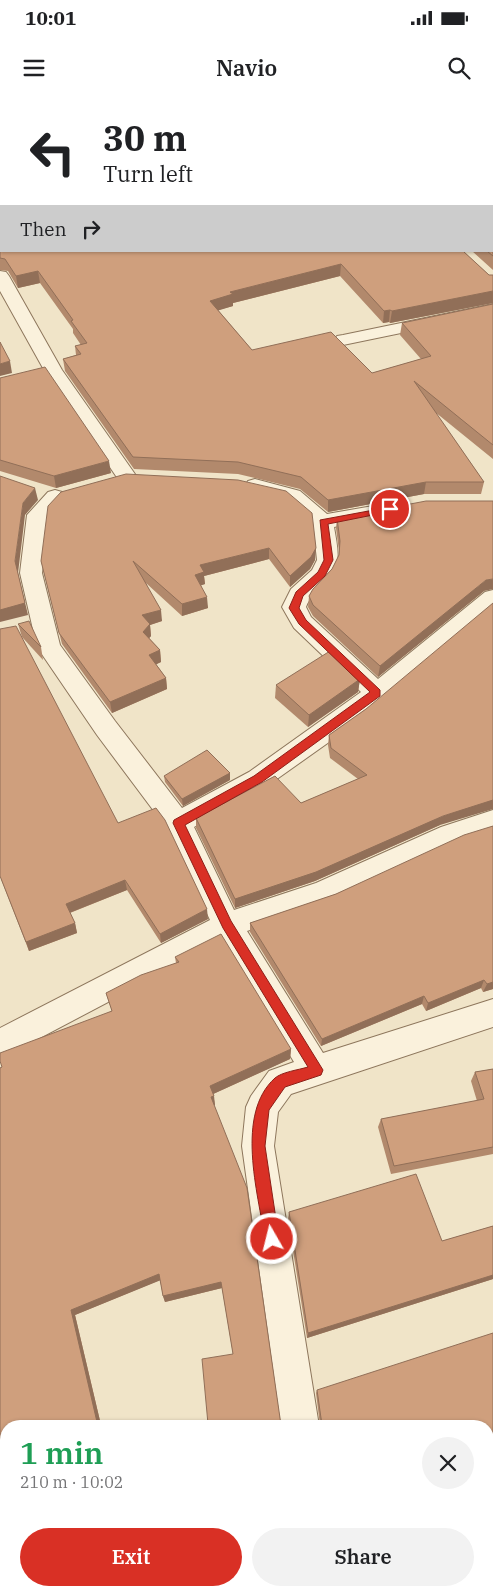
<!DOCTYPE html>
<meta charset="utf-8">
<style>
body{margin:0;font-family:"IBM Plex Serif",serif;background:#f2f2f2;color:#202124;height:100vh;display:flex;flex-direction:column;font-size:19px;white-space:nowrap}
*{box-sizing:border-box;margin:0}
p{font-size:16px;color:#757577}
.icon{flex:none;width:28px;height:28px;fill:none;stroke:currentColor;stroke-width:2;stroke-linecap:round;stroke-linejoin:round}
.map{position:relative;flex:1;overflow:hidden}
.sheet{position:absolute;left:0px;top:1320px;width:494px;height:176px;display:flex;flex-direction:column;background:#fff;border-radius:20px 20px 0 0;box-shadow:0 1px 4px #0004}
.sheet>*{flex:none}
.top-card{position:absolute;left:0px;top:0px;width:494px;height:152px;box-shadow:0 1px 4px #0004;background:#fff;color:#202124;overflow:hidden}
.pin{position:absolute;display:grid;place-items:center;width:42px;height:42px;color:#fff;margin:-21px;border:2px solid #fff;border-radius:50%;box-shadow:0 1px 5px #0007}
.me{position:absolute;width:55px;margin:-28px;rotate:352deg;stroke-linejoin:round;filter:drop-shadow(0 0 4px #0008)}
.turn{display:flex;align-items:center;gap:18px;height:105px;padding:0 20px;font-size:22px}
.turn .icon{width:65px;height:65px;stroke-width:2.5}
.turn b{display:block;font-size:35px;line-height:42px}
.then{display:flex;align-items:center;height:48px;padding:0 20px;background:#0003;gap:10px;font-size:19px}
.round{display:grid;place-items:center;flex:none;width:52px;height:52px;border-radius:26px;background:#f2f2f2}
.headline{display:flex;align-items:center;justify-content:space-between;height:85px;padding:0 20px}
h1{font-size:30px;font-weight:600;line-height:38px;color:#1e9e55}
.primary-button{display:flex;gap:10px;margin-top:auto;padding:10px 20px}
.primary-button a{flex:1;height:58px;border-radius:30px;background:#d93025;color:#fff;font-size:20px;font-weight:600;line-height:58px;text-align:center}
.primary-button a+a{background:#f2f2f2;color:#202124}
.status{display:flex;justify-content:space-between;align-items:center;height:35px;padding:0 25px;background:#fff;direction:ltr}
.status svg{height:14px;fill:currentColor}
header{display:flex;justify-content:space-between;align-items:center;height:65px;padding:0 20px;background:#fff;font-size:22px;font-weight:600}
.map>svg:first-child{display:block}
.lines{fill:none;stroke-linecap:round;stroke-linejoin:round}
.street-casing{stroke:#8d765c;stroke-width:2}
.secondary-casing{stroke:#6f573f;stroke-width:2}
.street{fill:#faf1dc;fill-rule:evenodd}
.secondary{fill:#faf1dc;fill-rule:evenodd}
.wall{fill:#b2896c}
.shaded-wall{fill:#916f58}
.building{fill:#cf9f7d;stroke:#916f58}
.route{fill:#d93025;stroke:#8d1f18}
</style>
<div class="status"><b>10:01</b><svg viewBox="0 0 49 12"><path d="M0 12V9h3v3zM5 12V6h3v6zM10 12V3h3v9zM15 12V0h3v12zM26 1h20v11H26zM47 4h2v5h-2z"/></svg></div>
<header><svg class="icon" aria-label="menu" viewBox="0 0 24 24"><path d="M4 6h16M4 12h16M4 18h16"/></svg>Navio<svg class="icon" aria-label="search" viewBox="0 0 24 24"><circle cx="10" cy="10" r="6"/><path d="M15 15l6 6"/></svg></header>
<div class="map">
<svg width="493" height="1496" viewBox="0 0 493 1496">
<rect width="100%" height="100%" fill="#f0e4c8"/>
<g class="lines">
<defs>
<g id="street">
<path d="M0,171L6,172L9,176L62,270L137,377L134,382L127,384L120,382L44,270L0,191Z"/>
<path d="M493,204V214L343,245L337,244L334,240L337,236L343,235Z"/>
<path d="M255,379L300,391L327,414L373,406L381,408L384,413L381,418L334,427C338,451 343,467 323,486C316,493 309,498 306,507L311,517L378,579L485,492L493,490V510L363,618L267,686L194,727L234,810L316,783L441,727L493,710V732L460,743L334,801L247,831L323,953L493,899V927L291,994L278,1012L274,1046L319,1326H281L242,1046L246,1007L251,996L269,971L294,962L222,842L0,959V928L210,820L168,730L97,635L37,547L20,473L27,415L48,392L55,390L62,392L66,397L49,417L42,473L60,545L115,621L182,708L249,672L361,592L294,528L282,507L291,489L312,470L317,460L313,424L286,401L248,391L245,386L248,381Z"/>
<path d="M305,1490H345L347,1496H305Z"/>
</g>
<g id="secondary">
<path d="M419,0H438L439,1H420Z"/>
<rect x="462" y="0" width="14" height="1"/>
<rect x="492" y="8" width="1" height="8"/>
</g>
</defs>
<!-- street casing -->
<use href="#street" class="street-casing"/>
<!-- secondary casing -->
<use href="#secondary" class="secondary-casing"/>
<!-- street -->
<use href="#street" class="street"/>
<!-- secondary -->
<use href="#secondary" class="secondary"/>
</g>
<!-- wall -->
<g class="wall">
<path d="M0,0L463,151L489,175H493V203L390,223L389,222L383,223L340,176L233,203V206L218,210L252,250L372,273L421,259L400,235L402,223L493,204V359L435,312L484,382L481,394H424L328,412L300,389L238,374L134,369L65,271L63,259L76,255L75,246L81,245L73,233V229L40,183L18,188L8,171L0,170Z"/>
<path d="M493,119V170L472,151H492Z"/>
<path d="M0,278L111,373L56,388L0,371Z"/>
<path d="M61,392L315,460L310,469L290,487L269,459L204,476L205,484L201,485L208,508L182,516L146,483L162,521L150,525L151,536L149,538L160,550L161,562L156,564L166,578L167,589L112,613L62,544L44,473L41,461Z"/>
<path d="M337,418L484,491L378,577L313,516L308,507L309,496L332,469L339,455V451L336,428Z"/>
<path d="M18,524L41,547L43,560L22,537Z"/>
<path d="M360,579L358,592L308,627L275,598L276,585Z"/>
<path d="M366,609L440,725L315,781L235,808L196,728V718L301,703L358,679L330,658L328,645L329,635Z"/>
<path d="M230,673V680L183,706L165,682L164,676Z"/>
<path d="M118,723L208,819L161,843L127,790L70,813L75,823L77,833L29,851L1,779Z"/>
<path d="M493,726V889L483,892L481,888L426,911L422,904L321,946L250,832V823L336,794Z"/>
<path d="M175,857L291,949L290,959L213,994L215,1005H214L281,1325H320L316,1293L317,1290L488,1326L208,1324L233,1254L222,1188L165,1202L163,1196L160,1180L75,1215L101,1325L96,1326H6V1490L238,1493L0,1496V968L112,911L106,893L176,863Z"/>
<path d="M493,969V1054L391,1074L378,1027L381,1019L477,1001L471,981L475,972Z"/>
<path d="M289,1112L442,1141L493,1126V1179L307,1238L288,1119Z"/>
</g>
<!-- shaded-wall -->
<g class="shaded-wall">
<path d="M341,164L340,176L233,203V206L210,213V201L230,192Z"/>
<path d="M38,171L40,183L18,188L16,176Z"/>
<path d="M493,191V203L390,223L392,211Z"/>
<path d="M390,210L389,222L383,223L384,211Z"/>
<path d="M10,261L12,273L0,276V264Z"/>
<path d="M109,361L111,373L56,388L54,376Z"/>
<path d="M426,382L424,394L328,412V400Z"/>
<path d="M35,388L38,400L25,415L18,473L28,515L0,522V510L15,461L23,403Z"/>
<path d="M269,448V459L204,476L205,484L196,487L195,475L200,465Z"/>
<path d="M316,448L315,460L310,469L290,487V476Z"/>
<path d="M493,479V489L484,491L378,577L380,566L486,480Z"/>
<path d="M207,497L208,508L182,516V504Z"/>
<path d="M161,510L162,521L150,525L151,536L145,543L142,515Z"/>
<path d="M160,550L161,562L151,567L149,555Z"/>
<path d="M166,578L167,589L112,613L110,602Z"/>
<path d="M360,579L358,592L308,627L309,615Z"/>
<path d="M230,673V680L183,706L182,699Z"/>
<path d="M493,697V709L440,725L315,781L235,808V799L443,716Z"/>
<path d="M125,780L127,790L69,813L66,804Z"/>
<path d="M207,809L208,819L161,843L160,834Z"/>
<path d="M75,823L77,833L29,851L26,842Z"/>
<path d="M484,880L481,888L426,911L428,903Z"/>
<path d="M493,882V889L483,892L487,884Z"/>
<path d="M424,896L422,904L321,946L322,939Z"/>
<path d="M291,949L290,959L211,995L210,986Z"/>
<path d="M214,996L215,1005L212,1006L211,997Z"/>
<path d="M159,1174L161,1180L75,1215L101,1325L96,1326H86L71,1210Z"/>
<path d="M493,1175V1179L307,1238L308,1233Z"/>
<path d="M221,1182L222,1188L165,1202L163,1196Z"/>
</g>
<!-- building -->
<g class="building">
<path d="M0,0H265L266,1H1V151H463L489,175H493V191L392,211L390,210L384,211L341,164L230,192L233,194L210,201L252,250L331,232L372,273L431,256L402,223L493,204V345L414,281L484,382H426L328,400L301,377L238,362L133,357L63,259L81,254L75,246L87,243L71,221L73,220L38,171L16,176L5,159L0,158Z"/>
<path d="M492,29H493L492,48Z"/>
<path d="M492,57H493L492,114Z"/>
<path d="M492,118L493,119V156L487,151H492Z"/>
<path d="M0,242L10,261L0,264Z"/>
<path d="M45,267L109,361L54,376L0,360V278Z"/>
<path d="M126,374L238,380L286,391L312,413L316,448L311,457L290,476L269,448L200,465L204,472L195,475L207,497L182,504L133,461L161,510L142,515L150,524L143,532L160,550L149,555L166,578L110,602L59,533L41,461L48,406L61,392Z"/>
<path d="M0,376L35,388L23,403L15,461L25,503L0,510Z"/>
<path d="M426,401H493V479L486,480L380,566L313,505L309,496L313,489L332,469L339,455L340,441L337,418Z"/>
<path d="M493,503V700L443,716L316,772L235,799L196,718L275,676L301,703L367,675L331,648L329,635L366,609Z"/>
<path d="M29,521L41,547L18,524Z"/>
<path d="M16,526L118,723L156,708L165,720L207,809L160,834L125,780L66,804L75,823L26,842L0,776V529Z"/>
<path d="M330,551L360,579L309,615L276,585Z"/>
<path d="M207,650L230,673L182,699L164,676Z"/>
<path d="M493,726V882L487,884L484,880L428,903L424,896L322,939L250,823L336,794L464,735Z"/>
<path d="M221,834L291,949L210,986L214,996L211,997L247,1088L281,1325H322L317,1290L493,1233V1462L488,1464V1326H200L208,1324L202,1259L233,1254L221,1182L163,1196L159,1174L71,1210L97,1322L86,1326H6V1490H306L305,1491L268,1496H238V1493L225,1496H0V968L2,967L0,961V953L112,911L106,893L141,875L179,862L175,857Z"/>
<path d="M493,969V1047L394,1066L381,1019L484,999L475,972Z"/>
<path d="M416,1074L442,1141L493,1126V1175L308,1233L289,1112Z"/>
<path d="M349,1490H357L350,1493Z"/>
</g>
<!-- route -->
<path class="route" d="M390,407H393V411L328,424L333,460L325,476L303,496L299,508L306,520L380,590V596L262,682L185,725L231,821L323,970L321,975L285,987L269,1010L265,1046L279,1139L277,1144L272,1146L267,1144L265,1139C258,1093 235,1014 275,978C282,972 298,970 308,967L223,828L173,723L174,720L254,676L370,592L299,524L289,508L296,492L318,472L324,460L320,420Z"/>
</svg>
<div class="pin" style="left:390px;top:409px;background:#d93025"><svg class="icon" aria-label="arrive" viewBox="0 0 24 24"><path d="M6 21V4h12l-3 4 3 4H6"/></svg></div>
<svg class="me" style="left:272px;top:1139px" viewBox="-20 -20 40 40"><circle r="17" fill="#d93025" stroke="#fff" stroke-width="3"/><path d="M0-11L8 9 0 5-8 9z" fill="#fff"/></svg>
<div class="top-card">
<div class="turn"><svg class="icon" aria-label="left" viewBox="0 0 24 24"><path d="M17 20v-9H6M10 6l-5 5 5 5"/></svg><div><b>30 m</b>Turn left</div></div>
<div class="then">Then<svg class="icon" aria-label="right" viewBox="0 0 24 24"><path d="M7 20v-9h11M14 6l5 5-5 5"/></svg></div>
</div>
<section class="sheet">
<div class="headline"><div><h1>1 min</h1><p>210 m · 10:02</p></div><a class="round"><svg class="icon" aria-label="close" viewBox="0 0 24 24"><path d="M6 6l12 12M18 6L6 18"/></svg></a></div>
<div class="primary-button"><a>Exit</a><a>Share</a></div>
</section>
</div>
